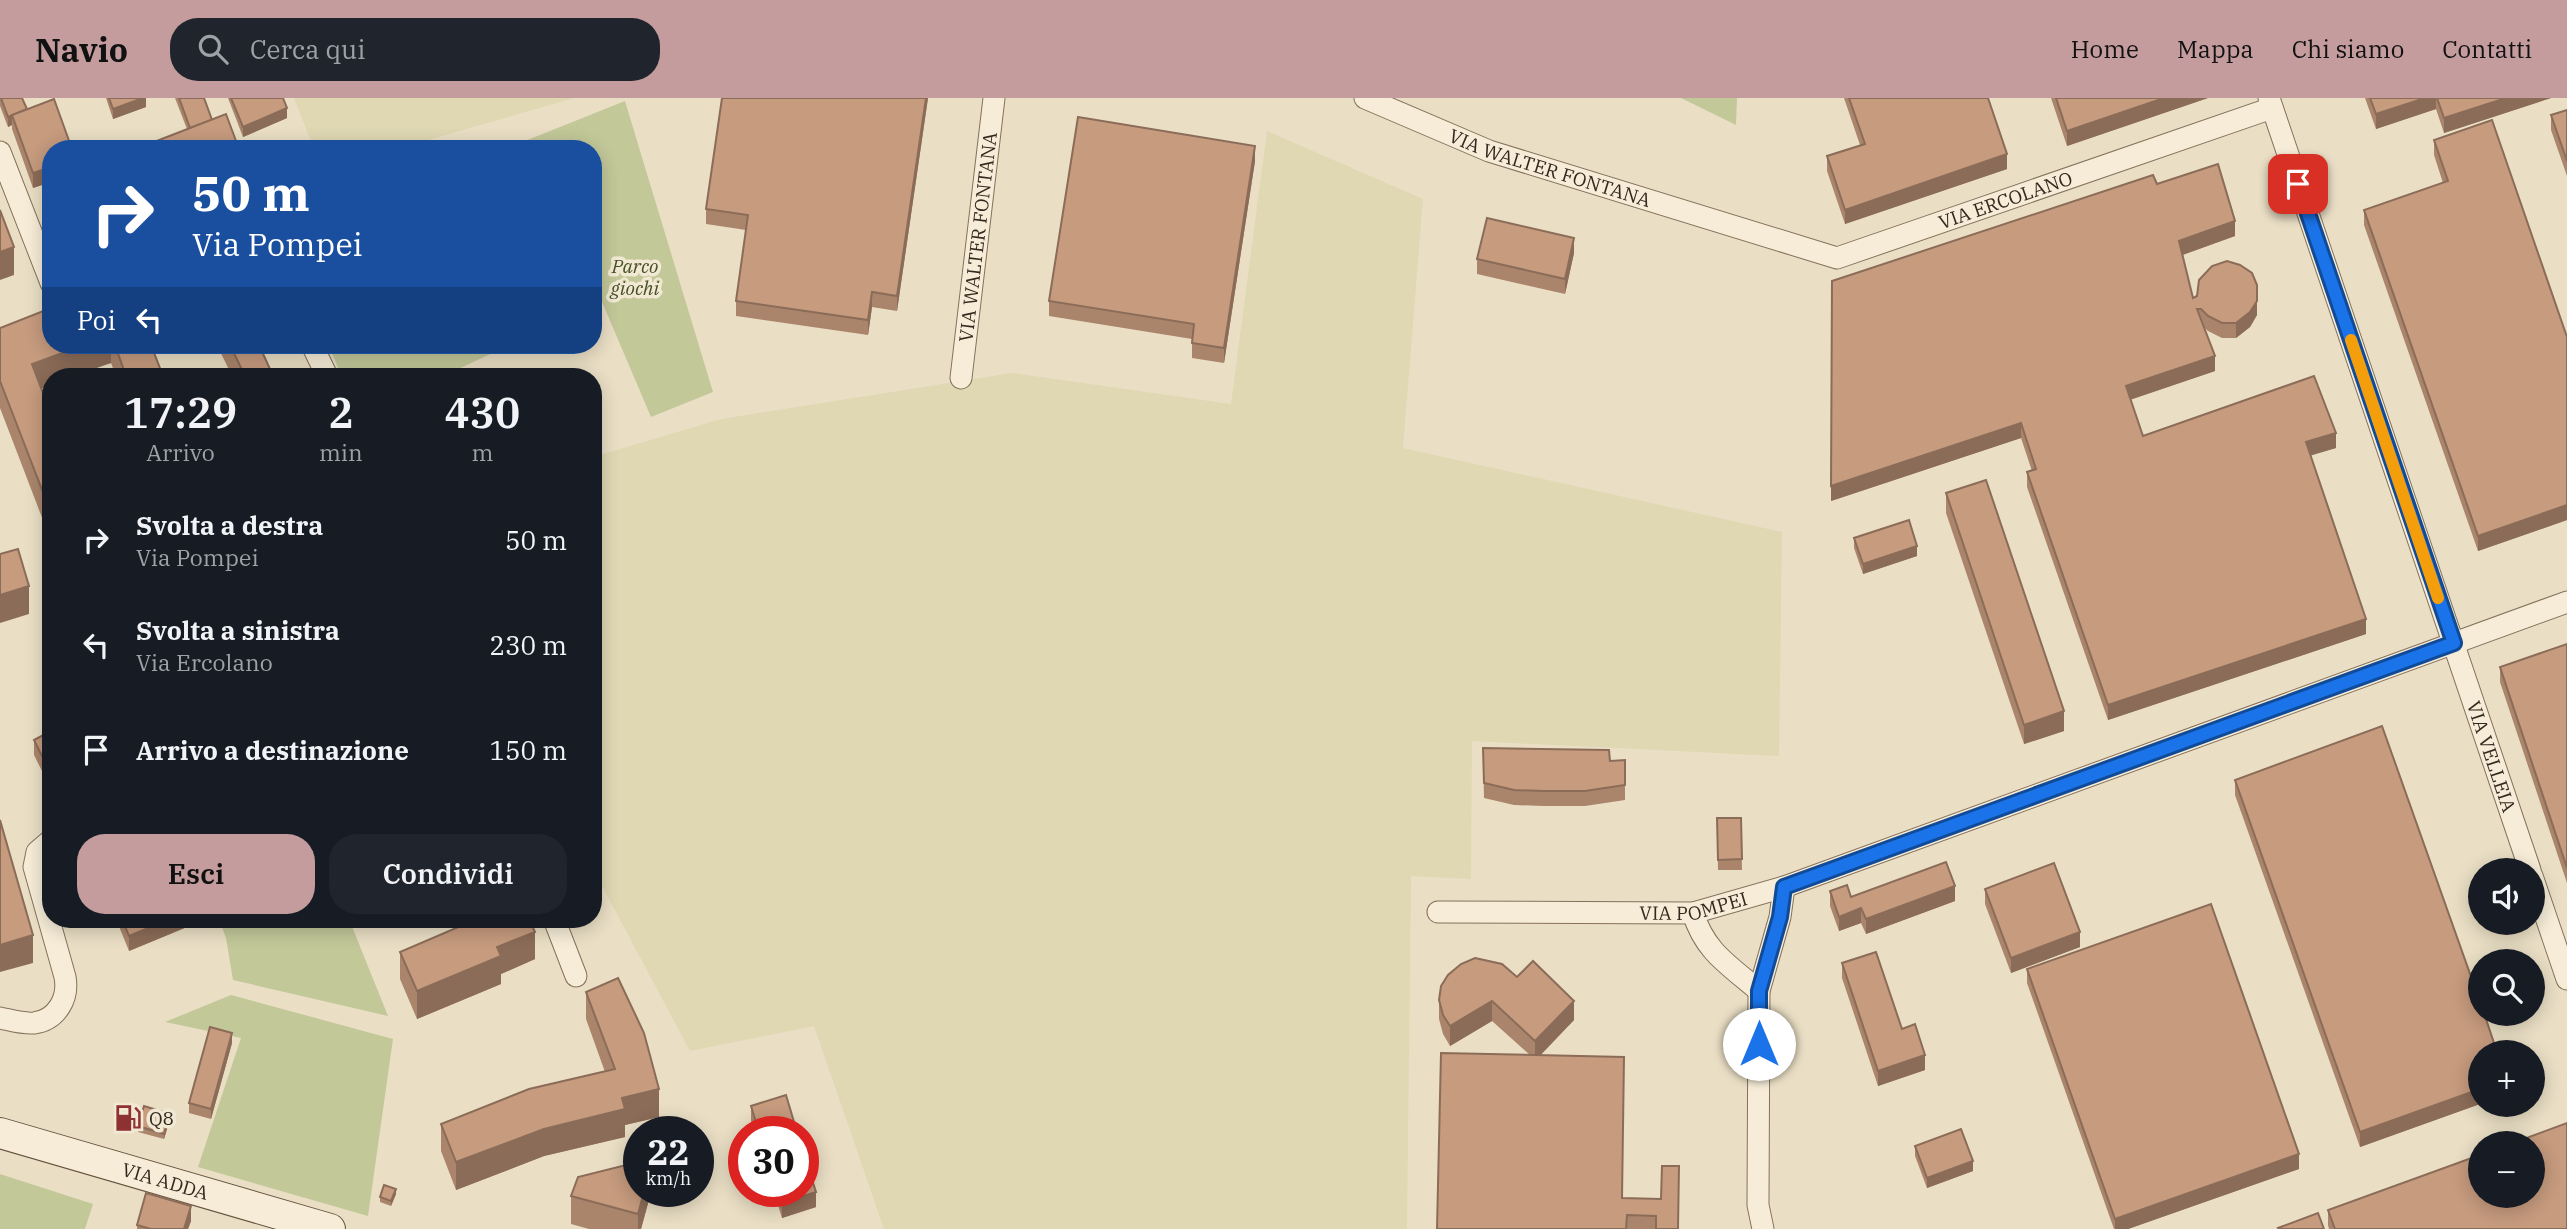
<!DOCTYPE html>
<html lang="it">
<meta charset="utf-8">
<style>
body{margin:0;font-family:"IBM Plex Serif",serif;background:#20242c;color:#f1f3f6;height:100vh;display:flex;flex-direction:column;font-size:26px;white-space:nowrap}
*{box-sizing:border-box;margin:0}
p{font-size:23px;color:#9ea1a6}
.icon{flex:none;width:38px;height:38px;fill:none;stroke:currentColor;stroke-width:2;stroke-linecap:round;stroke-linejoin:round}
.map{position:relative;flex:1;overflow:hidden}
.panel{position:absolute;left:42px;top:270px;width:560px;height:560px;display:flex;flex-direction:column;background:#171b24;border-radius:28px;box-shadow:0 4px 18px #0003}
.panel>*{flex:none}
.banner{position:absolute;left:42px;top:42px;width:560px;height:214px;border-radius:28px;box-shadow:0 4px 18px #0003;background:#1a4fa0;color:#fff;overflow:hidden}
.fabs{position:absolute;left:2468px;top:760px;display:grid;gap:14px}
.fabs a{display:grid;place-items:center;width:77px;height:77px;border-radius:50%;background:#171b24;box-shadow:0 4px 18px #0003;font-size:35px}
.speed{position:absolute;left:623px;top:1018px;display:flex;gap:14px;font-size:35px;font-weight:700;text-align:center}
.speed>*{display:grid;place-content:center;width:91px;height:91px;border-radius:50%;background:#171b24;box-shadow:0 4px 18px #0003;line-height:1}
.speed small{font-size:18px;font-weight:400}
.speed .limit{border:10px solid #d22;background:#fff;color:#111}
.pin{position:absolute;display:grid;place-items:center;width:60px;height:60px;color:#fff;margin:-30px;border-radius:14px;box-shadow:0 4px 10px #0006}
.me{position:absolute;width:77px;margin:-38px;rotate:0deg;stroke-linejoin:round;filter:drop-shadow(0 0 5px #0008)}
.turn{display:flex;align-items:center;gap:24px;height:147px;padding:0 35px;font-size:32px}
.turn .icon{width:91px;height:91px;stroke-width:2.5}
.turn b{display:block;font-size:49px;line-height:60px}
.then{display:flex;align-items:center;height:66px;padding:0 35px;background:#0003;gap:14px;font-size:26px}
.eta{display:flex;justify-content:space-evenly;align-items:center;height:119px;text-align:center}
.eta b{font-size:42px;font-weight:600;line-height:49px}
.primary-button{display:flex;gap:14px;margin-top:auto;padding:14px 35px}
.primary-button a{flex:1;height:80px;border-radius:28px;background:#c49c9e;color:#111;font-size:28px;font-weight:600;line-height:80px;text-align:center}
.primary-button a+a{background:#20242c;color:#f1f3f6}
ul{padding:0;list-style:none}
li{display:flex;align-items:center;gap:21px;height:105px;padding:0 35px}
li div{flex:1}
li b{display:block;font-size:26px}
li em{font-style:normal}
header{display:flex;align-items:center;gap:42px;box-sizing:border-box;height:98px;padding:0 35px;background:#c49c9e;color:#111}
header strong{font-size:33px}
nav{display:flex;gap:38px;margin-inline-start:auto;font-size:24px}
.search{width:490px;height:63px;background:#20242c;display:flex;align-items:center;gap:18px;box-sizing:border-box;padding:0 24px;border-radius:28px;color:#9ea1a6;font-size:26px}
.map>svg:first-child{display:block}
.farmland{fill:#dfd8b3}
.green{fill:#c3c899}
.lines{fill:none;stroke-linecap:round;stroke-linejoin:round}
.street-casing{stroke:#84715c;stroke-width:23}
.secondary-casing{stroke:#66523f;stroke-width:32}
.street{stroke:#f6ecd7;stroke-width:21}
.secondary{stroke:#f6ecd7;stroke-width:30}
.wall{fill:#aa856c}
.shaded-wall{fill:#8b6c58}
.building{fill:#c69b7e;stroke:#8b6c58;stroke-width:2}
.route-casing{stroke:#114b97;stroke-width:18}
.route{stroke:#1a73e8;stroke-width:12}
.slow{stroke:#f59e0b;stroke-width:12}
.labels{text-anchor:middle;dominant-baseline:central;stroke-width:7;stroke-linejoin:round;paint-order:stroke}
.street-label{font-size:19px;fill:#35291f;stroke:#f2e9d4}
.park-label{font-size:19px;font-style:italic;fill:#465027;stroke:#f2e9d4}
.poi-label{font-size:19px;fill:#35291f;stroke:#f2e9d4;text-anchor:start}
</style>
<header>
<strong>Navio</strong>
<div class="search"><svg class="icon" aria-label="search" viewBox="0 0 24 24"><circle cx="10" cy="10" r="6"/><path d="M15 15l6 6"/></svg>Cerca qui</div>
<nav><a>Home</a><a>Mappa</a><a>Chi siamo</a><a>Contatti</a></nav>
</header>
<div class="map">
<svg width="2567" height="1131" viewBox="0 0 2567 1131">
<rect width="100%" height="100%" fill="#eadfc5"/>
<!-- farmland -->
<g class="farmland">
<path d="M294,0H574L397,51H314Z"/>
<path d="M1267,33L1423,101L1403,350L1782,434L1779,658L1472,643L1471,781L1411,778L1407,1131H884L814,928L690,953L593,771V359L721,321L1012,275L1231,306Z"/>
</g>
<!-- green -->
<g class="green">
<path d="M1681,0H1737L1736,27Z"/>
<path d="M625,3L713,294L651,319L602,204L593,208V51H505Z"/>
<path d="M328,247H510L443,278H342Z"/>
<path d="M219,821H349L388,918L233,882L226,840Z"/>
<path d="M231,897L393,941L368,1118L198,1069L241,940L165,924Z"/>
<path d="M0,1076L93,1106L85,1131H0Z"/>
</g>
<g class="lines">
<defs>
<g id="street">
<path id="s1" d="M1365,0L1489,53L1837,160L2272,10"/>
<path id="s2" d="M2269,0L2530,772"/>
<path d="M0,54L51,185"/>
<path d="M312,247L327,278"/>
<path id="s3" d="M961,280L994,0"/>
<path d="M2532,778L2567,881"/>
<path id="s4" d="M1438,814L1693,815L1784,789L2567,504"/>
<path d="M1693,815C1705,854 1729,867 1759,893"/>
<path d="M554,821L576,878"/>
<path d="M0,920C10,922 23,926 34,925C57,922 69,900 65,879L34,769L37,754L51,742"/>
<path d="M1763,1131L1758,1107L1759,893L1780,819L1784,789"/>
</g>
<g id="secondary">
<path id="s5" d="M0,1035L330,1131"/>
</g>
</defs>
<!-- street casing -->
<use href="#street" class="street-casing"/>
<!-- secondary casing -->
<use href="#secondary" class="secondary-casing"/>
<!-- street -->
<use href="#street" class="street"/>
<!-- secondary -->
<use href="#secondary" class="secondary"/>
</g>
<!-- wall -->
<g class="wall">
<path d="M0,0H22L27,11L51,51V84L33,90L12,31V27L8,29L0,8Z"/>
<path d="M106,0H146V9L113,21Z"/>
<path d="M175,0H204L212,22L187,31Z"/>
<path d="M228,0H283L287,20L243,39Z"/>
<path d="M722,0H928L897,213L872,209L868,237L736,218V203L746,132L706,126V111Z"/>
<path d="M1844,0H1988L2007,71L1845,126L1827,73V58L1860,47Z"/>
<path d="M2051,0H2208L2067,48Z"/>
<path d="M2365,0H2551L2444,35L2436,11L2376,31Z"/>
<path d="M2567,12V78L2551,32V17Z"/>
<path d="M2434,42L2567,239V422L2478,453L2364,127V112L2443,85L2434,57Z"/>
<path d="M1255,63L1224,265L1192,260V241L1049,218V203Z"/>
<path d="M2157,86L2235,138L2183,157L2193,200L2257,217L2250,229L2236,240H2222L2208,233L2203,228L2215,273L2130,302L2143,338L2336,350L2310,357L2366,536L2108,622L2027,389V374L2032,373L2021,340L1831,403Z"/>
<path d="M1574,155L1565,196L1477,176V161Z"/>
<path d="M0,230L51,247H151L163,278H116L111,265L51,278V287L41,291L51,316V443L0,310Z"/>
<path d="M217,247H259L270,278H232Z"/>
<path d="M1946,395L2064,633L2024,646L1946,415Z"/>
<path d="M1854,440L1917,458L1863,476L1854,450Z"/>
<path d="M2567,546V785L2500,584V569Z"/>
<path d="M51,633V691L34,657V642Z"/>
<path d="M1483,650L1610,663L1625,662V702L1585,708H1543L1514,707L1484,700Z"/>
<path d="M2235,682L2480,954V1006L2360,1049L2235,697Z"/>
<path d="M1717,720H1741L1742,772H1718Z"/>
<path d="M1985,791L2080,849L2011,875L1985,806Z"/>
<path d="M1830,793L1851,799L1955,803L1866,836L1861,825L1839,833L1830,808Z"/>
<path d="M116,821H199V824L129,853Z"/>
<path d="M475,821H529L535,861L501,876V886L417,921L400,881V854L475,822Z"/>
<path d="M1842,865L1902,931L1925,972L1878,988L1842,880Z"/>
<path d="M2027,871L2299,1071L2128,1131H2114L2027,885Z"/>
<path d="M1517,879L1574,922L1540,957L1622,1100L1661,1101L1678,1131H1437L1530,957L1492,923L1450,948L1443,936L1439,921V902Z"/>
<path d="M586,894L659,1019L625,1027V1039L544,1058L456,1092L441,1053V1026L605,974L586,921Z"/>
<path d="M232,945L211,1021L189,1015V1005Z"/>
<path d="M751,1008L797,1034H755L751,1023Z"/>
<path d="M170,1021L164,1041L138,1034V1028Z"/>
<path d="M1915,1048L1973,1073L1927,1090L1915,1058Z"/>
<path d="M650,1094V1098L641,1131H589L571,1126V1098Z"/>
<path d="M774,1094H803L816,1109L782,1120Z"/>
<path d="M396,1096L391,1108L380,1104V1099Z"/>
<path d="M2328,1112L2567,1131H2329L2328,1127Z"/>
<path d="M191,1123L188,1131H137V1127Z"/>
</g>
<!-- shaded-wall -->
<g class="shaded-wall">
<path d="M143,0H146V9L113,21V11Z"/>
<path d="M926,0H928L897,213V198Z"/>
<path d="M2164,0H2208L2067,48V33Z"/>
<path d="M2425,0H2436V11L2376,31V16Z"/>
<path d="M2506,0H2551L2444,35V20Z"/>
<path d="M287,10V20L243,39V29Z"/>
<path d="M12,17V27L8,29V19Z"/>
<path d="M1255,48V63L1224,265V250Z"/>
<path d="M2007,56V71L1845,126V112Z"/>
<path d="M51,69V84L33,90V75Z"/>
<path d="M2235,123V138L2179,158V143Z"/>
<path d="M1574,140V155L1565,196V181Z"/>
<path d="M14,149V177L0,182V154Z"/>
<path d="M872,194V209L868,237V222Z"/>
<path d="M2257,203V217L2250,229L2236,240V225Z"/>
<path d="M84,247H111V265L74,278H51V287L32,294V266Z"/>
<path d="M2215,258V273L2126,303V288Z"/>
<path d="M270,271V278H254Z"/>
<path d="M2021,325V340L1831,403V388Z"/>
<path d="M2336,335V350L2306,359V344Z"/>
<path d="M2567,407V422L2478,453V438Z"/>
<path d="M1917,448V458L1863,476V466Z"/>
<path d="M29,488V516L0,525V497Z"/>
<path d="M2366,521V536L2108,622V607Z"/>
<path d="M2064,613V633L2024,646V627Z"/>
<path d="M1955,788V803L1866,836V821Z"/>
<path d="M1861,810V825L1839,833V819Z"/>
<path d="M170,821H199V824L129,853V838Z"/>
<path d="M535,834V861L501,876V886L417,921V893L497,849Z"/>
<path d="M2080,834V849L2011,875V860Z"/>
<path d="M33,837V865L0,874V847Z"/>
<path d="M1492,903V923L1450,948V928Z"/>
<path d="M1574,903V922L1535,963V943Z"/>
<path d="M232,935V945L211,1021V1011Z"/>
<path d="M1925,957V972L1878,988V973Z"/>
<path d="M659,991V1019L625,1027V1039L544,1058L456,1092V1064L622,1000Z"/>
<path d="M2480,991V1006L2360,1049V1034Z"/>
<path d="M170,1016V1021L164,1041V1036Z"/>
<path d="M2299,1056V1071L2128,1131H2115V1121Z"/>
<path d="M1973,1063V1073L1927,1090V1080Z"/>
<path d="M396,1091V1096L391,1108V1103Z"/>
<path d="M644,1094H650V1098L641,1131H638V1116Z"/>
<path d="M816,1094V1109L782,1120V1105Z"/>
<path d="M191,1108V1123L188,1131H184Z"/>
</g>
<!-- building -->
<g class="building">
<path d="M1,0H22L27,11L8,19Z"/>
<path d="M109,0H143L113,11Z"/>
<path d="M179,0H204L212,22L190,30Z"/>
<path d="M231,0H283L287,10L243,29Z"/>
<path d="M722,0H926L897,198L872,194L868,222L736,203L748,117L706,111Z"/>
<path d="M1849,0H1988L2007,56L1845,112L1827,58L1865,46Z"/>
<path d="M2056,0H2164L2067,33Z"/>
<path d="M2370,0H2425L2376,16Z"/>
<path d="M2437,0H2506L2444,20Z"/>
<path d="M54,1L72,51H51V69L33,75L12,17Z"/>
<path d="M2567,12V63L2551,17Z"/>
<path d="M226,16L239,51H136Z"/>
<path d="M1078,19L1255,48L1224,250L1192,245L1194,226L1049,203Z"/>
<path d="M2492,22L2567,239V407L2478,438L2364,112L2448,83L2434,42Z"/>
<path d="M2218,66L2235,123L2179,143L2193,200L2197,198L2199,182L2212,168L2227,163L2240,167L2252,175L2257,187V203L2250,214L2236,225H2222L2208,218L2201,211H2197L2215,258L2126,288L2143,338L2314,278L2336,335L2306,344L2366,521L2108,607L2027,374L2036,371L2021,325L1831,388L1832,183L2153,77L2157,86Z"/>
<path d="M0,112L14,149L0,154Z"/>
<path d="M1487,120L1574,140L1565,181L1477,161Z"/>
<path d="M51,210V247H84L32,266L51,316V415L0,283V230Z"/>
<path d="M115,247H151L163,278H126Z"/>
<path d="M230,247H259L270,271L254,278H245Z"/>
<path d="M292,274L294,278H284Z"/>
<path d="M1986,382L2064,613L2024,627L1946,395Z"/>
<path d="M1909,422L1917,448L1863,466L1854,440Z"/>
<path d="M18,451L29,488L0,497V456Z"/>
<path d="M2567,546V770L2500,569Z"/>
<path d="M2382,628L2480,904V915H2484L2497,954H2480V991L2360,1034L2235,682Z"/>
<path d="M51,633V676L34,642Z"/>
<path d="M1483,650L1609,652L1610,663L1625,662V687L1585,693H1543L1514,692L1484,685Z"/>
<path d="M1717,720H1741L1742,761L1718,762Z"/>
<path d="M0,722L33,837L0,847Z"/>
<path d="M1946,764L1955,788L1866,821L1861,810L1839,819L1830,793L1847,787L1851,799Z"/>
<path d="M2054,765L2080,834L2011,860L1985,791Z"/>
<path d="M2211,806L2299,1056L2115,1121L2027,871Z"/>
<path d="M122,821H170L129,838Z"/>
<path d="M477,821H529L535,834L497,849L501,858L417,893L400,854Z"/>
<path d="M1876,854L1902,931L1915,926L1925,957L1878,973L1842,865Z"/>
<path d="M1475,860L1502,866L1517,879L1533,863L1574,903L1535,943L1492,903L1450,928L1443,917L1439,902L1441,888L1448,877L1461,866Z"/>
<path d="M618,880L644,935L659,991L622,1000L625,1011L544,1031L456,1064L441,1026L529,991L615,971L586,894Z"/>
<path d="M210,929L232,935L211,1011L189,1005Z"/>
<path d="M1441,955L1624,959L1622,1100L1661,1101L1662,1068H1679L1678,1131H1656V1118L1627,1117L1626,1131H1437Z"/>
<path d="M786,997L797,1034H759L751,1008Z"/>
<path d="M144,1008L170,1016L164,1036L138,1028Z"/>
<path d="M2567,1025V1131H2335L2328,1112L2480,1057V1097H2532V1045H2513Z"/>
<path d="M1961,1031L1973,1063L1927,1080L1915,1048Z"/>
<path d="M803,1053L816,1094L782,1105L778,1094H803Z"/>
<path d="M634,1065L639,1067V1094H644L638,1116L571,1098L578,1079Z"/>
<path d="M384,1087L396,1091L391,1103L380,1099Z"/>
<path d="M146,1095L191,1108L184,1131H151L137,1127Z"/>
<path d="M2318,1115L2324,1131H2279L2278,1130Z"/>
</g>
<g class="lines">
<defs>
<path id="route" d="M1759,946V893L1780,819L1784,789L2454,545L2298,86"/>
</defs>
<!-- route casing -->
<use href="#route" class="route-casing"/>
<!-- route -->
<use href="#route" class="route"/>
<!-- slow -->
<path class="slow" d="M2351,242L2438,500"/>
</g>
<!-- icons -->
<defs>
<symbol id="fuel-bare" viewBox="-9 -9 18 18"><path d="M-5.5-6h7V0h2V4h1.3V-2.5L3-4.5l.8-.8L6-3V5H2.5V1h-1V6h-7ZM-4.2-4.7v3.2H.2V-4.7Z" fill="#8e3133" stroke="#f2e9d4" stroke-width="2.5" paint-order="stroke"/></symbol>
</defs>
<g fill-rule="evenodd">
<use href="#fuel-bare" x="109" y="1001" width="38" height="38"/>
</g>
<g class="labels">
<!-- street labels -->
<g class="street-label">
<text stroke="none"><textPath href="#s1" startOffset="198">VIA WALTER FONTANA</textPath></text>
<text stroke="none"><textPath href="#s1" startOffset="677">VIA ERCOLANO</textPath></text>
<text stroke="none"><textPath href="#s3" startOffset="142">VIA WALTER FONTANA</textPath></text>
<text stroke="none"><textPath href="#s2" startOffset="695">VIA VELLEIA</textPath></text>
<text stroke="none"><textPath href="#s4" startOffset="256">VIA POMPEI</textPath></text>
<text stroke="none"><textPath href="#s5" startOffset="172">VIA ADDA</textPath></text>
</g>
<!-- park labels -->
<g class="park-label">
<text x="635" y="168">Parco<tspan x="635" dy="22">giochi</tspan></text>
</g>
<!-- poi labels -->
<g class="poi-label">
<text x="149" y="1020">Q8</text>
</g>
</g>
</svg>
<div class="fabs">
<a><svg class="icon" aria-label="sound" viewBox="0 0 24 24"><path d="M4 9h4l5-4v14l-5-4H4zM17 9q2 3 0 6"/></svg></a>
<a><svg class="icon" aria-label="search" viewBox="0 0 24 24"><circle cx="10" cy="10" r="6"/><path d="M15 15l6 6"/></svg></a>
<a>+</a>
<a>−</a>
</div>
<div class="speed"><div>22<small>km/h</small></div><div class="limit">30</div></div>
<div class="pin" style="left:2298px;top:86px;background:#d93025"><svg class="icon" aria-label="arrive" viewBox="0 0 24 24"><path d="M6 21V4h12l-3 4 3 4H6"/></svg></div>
<svg class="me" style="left:1759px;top:946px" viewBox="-20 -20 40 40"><circle r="19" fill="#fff"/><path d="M0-13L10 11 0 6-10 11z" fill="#1a73e8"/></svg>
<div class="banner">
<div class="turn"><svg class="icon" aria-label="right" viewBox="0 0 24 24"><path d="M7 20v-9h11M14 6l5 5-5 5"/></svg><div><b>50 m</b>Via Pompei</div></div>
<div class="then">Poi<svg class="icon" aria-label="left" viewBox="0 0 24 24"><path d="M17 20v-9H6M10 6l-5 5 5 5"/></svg></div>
</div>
<section class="panel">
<div class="eta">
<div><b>17:29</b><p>Arrivo</p></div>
<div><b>2</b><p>min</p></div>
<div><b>430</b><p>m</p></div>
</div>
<ul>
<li><svg class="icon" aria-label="right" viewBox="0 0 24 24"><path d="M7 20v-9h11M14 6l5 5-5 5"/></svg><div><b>Svolta a destra</b><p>Via Pompei</p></div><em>50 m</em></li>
<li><svg class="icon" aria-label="left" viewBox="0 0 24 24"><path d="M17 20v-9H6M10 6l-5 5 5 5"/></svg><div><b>Svolta a sinistra</b><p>Via Ercolano</p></div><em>230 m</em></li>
<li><svg class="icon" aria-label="arrive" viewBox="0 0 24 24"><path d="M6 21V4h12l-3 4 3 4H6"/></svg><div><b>Arrivo a destinazione</b></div><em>150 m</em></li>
</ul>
<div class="primary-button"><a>Esci</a><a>Condividi</a></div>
</section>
</div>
